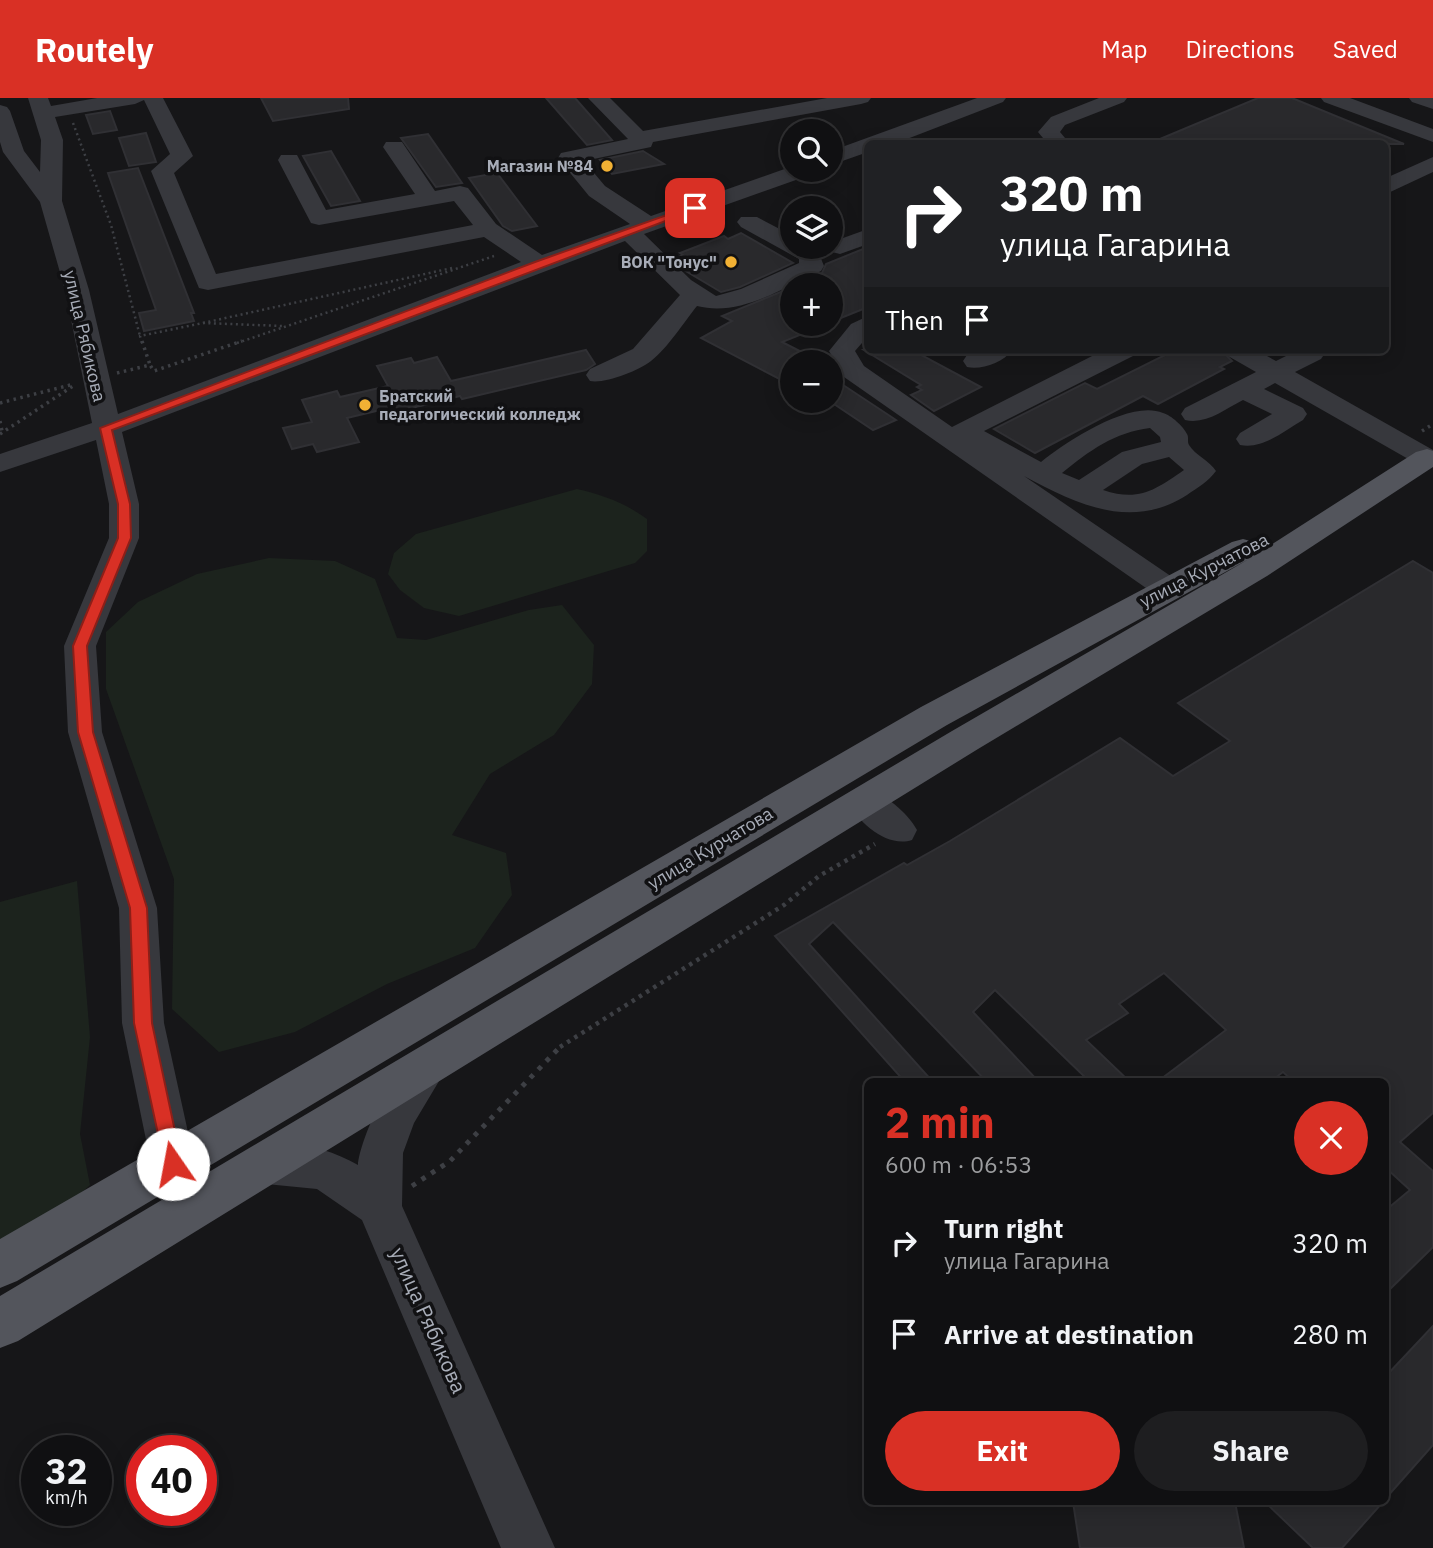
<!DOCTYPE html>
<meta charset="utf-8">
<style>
body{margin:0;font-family:"IBM Plex Sans",sans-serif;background:#1e1e20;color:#f1f3f6;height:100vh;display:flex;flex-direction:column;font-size:26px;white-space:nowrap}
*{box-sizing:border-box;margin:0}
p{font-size:23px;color:#9c9d9f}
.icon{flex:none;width:38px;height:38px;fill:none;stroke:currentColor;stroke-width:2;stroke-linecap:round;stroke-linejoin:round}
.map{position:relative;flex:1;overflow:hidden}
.side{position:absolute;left:864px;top:980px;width:525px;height:427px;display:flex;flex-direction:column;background:#101012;border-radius:10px;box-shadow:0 4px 18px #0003,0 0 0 2px #303032}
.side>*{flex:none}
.guide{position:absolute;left:864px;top:42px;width:525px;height:214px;border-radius:10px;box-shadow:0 4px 18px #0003,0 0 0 2px #303032;background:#202124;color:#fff;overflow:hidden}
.tools{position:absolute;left:780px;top:21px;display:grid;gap:14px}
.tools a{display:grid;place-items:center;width:63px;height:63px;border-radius:50%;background:#101012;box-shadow:0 4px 18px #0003,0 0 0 2px #303032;font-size:35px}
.speed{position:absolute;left:21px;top:1337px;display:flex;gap:14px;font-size:35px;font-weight:700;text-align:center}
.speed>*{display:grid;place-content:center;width:91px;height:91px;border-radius:50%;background:#101012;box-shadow:0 4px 18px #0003,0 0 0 2px #303032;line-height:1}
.speed small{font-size:18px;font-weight:400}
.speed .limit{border:10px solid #d22;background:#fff;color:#111}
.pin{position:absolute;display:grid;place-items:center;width:60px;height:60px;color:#fff;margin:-30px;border-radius:14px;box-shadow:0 4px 10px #0006}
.me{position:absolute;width:77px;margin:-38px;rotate:348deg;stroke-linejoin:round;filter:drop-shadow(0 0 5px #0008)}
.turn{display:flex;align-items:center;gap:24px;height:147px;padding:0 21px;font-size:32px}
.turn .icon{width:91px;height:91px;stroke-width:2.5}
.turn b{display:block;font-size:49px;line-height:60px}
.then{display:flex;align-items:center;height:66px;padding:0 21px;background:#0003;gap:14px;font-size:26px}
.round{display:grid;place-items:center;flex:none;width:74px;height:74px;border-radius:37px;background:#1e1e20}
.head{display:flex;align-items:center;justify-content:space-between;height:119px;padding:0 21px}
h1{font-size:42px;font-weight:800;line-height:52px;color:#d93025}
.cta{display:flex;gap:14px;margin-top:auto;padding:14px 21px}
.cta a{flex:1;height:80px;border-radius:42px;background:#d93025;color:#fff;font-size:28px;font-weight:800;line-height:80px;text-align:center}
.cta a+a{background:#1e1e20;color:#f1f3f6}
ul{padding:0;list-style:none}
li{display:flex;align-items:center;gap:21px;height:91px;padding:0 21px}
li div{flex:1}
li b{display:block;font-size:26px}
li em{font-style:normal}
header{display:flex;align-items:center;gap:42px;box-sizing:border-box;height:98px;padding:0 35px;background:#d93025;color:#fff}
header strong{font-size:33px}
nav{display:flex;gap:38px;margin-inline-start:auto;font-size:24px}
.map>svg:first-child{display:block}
.green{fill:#1c231d}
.building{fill:#29292c;stroke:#303034;stroke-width:2}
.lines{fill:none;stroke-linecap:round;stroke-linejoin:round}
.path-far3{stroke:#3d3f44;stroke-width:2.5;stroke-dasharray:2 3.5;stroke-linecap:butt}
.path-far2{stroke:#3d3f44;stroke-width:3.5;stroke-dasharray:2.5 4.5;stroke-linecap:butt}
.path-far1{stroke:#3d3f44;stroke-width:4.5;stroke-dasharray:3.5 5;stroke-linecap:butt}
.path{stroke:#3d3f44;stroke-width:5;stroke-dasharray:4.5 7;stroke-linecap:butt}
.minor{fill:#37383d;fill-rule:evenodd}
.major{fill:#53555c;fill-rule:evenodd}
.route{fill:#d93025;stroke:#8d1f18;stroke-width:2}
.poi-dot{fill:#f2b134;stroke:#111113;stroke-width:2.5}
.labels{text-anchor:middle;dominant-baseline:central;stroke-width:7;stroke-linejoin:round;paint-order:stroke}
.far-poi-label{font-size:16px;font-weight:bold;fill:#a8adb8;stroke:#111113;text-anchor:end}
.street-label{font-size:18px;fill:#a8adb8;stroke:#111113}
.near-street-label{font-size:21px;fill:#a8adb8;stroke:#111113}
</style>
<header>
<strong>Routely</strong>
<nav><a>Map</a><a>Directions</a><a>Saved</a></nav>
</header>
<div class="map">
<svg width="1433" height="1450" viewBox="0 0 1433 1450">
<rect width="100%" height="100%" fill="#161618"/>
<!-- green -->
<g class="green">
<path d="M577,391C603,397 625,405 647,421V453L635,465L459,518L424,510L400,492L388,476L394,455L416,436Z"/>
<path d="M269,460L335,463L375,481L397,540L426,542L529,512L562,507L594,547L592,586L554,637L490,676L452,737L506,755L512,797L475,850L387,886L295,934L219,954L172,911L174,781L106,591V534L138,504L197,476Z"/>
<path d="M77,783L90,939L80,1036L90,1087L42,1130L0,1141V804Z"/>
</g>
<!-- building -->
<g class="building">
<path d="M261,0H348L349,11L273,23Z"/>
<path d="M546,0H575L612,42L587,47Z"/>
<path d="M1258,0H1292L1404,46H1148Z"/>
<path d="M110,13L117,32L93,36L86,17Z"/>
<path d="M146,35L156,64L129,68L119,40Z"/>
<path d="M428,36L462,85L436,89L401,40Z"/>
<path d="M331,53L360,103L331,108L303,58Z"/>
<path d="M643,53L664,66L612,76L600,62Z"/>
<path d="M138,70L194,215H191L194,223L144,233L139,215L156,212L108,75Z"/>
<path d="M497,75L537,128L512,133L503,128L469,80Z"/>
<path d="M741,135L793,165L740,189L721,194L684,172L673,161L683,157L680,155L724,138L728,141Z"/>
<path d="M868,149V209L831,224V187H797L822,175L826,166Z"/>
<path d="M793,189V226H827L782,244L821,264H793V288L701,240L732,223L722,218Z"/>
<path d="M586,252L595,266L586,272L462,301L460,298L396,314L393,309L347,320L359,344L317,354L313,346L292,351L283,330L312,324L302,302L337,293L340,299L388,288L377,268L411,260L414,265L437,259L451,283Z"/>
<path d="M864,252H912L981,289L934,313L911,297L922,292L917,289L921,287Z"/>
<path d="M1175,252H1221L1232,263L1220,269L1224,271L1158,306L1143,298L1035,355L994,331L1085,285L1097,291Z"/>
<path d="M831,279L896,322L873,332L831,304Z"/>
<path d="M1413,463L1433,475V1015L1400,1044L1433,1073V1149L1386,1195V1112L1410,1092L1386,1070V984H1294L1283,974L1270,984H1157L1226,932L1164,875L1119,906L1128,915L1086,942L1130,984H1090L995,892L973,914L1039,984H987L833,824L809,846L933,984H905L775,838L904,765L907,767L950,743L1120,640L1173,678L1230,643L1178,605Z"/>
<path d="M1433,1228V1347L1386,1400V1278Z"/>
<path d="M1073,1404H1235L1244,1450H1080Z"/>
<path d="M1265,1404H1383L1342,1450H1313Z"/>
</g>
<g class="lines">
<!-- path-far3 -->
<g class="path-far3">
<path d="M73,25L111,127L140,238"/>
<path d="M203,225L452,170"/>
<path d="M142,245L140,238L203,225L282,228"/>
<path d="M237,245L494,158"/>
</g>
<!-- path-far2 -->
<g class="path-far2">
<path d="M142,243L150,267"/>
<path d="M117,275L150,267L154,273L242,243"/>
<path d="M0,305L74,286"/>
<path d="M0,323L2,333"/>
<path d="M1422,333L1433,326"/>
<path d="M0,336L73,288"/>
</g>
<!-- path-far1 -->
<path class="path-far1" d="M560,949L784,807L819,778L875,746"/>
<!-- path -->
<path class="path" d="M412,1088L450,1063L561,948"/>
<!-- minor -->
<g class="minor">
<path d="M28,0H48L51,8L97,0H163L193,58L174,75L216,176L473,127L454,103L319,127L311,125L278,62L281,57H297L326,112L415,96L383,49L386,44H402L435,93L460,88L468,90L496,126L542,157L630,126L589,98L558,60L561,55L628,41L588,0H610L643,33L827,0H871L868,4L861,6L653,44L651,49L584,63L605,88L651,118L793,68V72H813L810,77L644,136L691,182L716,198L741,191L799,165V161L741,129L737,124L741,119H757L793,138V149H811L818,153L824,168L821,173C782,190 741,219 697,208C684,224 667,251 651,263C638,273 605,286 590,283L586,277L590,271L633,251L680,197L625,143L122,334L139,406V440L96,548L102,634L157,810L164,925L195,1066L189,1080L173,1086L157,1080L151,1066L122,925L119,810L68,634L64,548L109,440V406L96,342L0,374V356L92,325L65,192L40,104L3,54L0,44V7L7,9L10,13L24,53L40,74L41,42ZM144,2L170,56L151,73L199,190L208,192L484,139L521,164L118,316L89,192L62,103L63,42L55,19L135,6Z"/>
<path d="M977,0H1006L1003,4L894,46H868V54L831,67V53Z"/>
<path d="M1099,0H1127L1124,4L1065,27L1060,34L1070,46H1048L1038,34L1051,19Z"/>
<path d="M1321,0H1350L1433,31V44L1324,4Z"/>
<path d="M1409,0H1433V11L1412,4Z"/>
<path d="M1433,59V74L1386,96V80Z"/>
<path d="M868,131V146L840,156L832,154L828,149H831L832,144Z"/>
<path d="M868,218V238L855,253L864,268L952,329L1104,252H1137L1133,258L984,333L1041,364C1066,344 1130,301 1163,315C1171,317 1184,329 1187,336C1189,339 1187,344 1189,347C1195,357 1210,363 1216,373C1209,383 1197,390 1187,397C1130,433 1077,406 1024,378L1178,483L1183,490L1178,497L1167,500L1156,497L844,279L829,253L851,226ZM1150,330L1160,339L1161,344L1122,354L1079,382L1062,375C1089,353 1115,334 1150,330ZM1169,359L1184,372C1155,392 1139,404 1103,392L1142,366Z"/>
<path d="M978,252H1012C1003,265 981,272 967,269L963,263L967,257Z"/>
<path d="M1224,252H1256L1276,263L1294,254L1293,252H1323L1325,255L1321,261L1295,274L1433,352V367L1417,366L1275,285L1264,291L1303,310L1307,316L1303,322C1284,333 1262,352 1240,347L1236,341L1240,335L1272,316L1243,302C1225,311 1206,327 1185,322L1181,316L1185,310L1256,274L1228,258Z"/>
<path d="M865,690C885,696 907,714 917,732L912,742C887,750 859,725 847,703L852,694Z"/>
<path d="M427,950L442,955L448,968L414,1025L403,1055L402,1108L555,1450H501L362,1122L317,1091L266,1086L250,1080L244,1066L250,1052C285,1039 326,1049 358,1067C360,1041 392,974 411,956C415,953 422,952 427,950Z"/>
</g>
<!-- major -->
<path class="major" d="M1427,351L1433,353V369L1267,478L978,651L18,1243L0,1250V1198L952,633L1249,461L947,627L17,1183L0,1190V1141L921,609L1232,444L1243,441L1254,444L1259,451L1255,457L1416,354Z"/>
</g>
<!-- route -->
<path class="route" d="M692,108L700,110L112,332L130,406L131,440L87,548L93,634L147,810L152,925L182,1066L179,1073L173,1075L166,1073L134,925L130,810L78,634L73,548L118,440V406L100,330L535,164Z"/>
<!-- markers -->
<g class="poi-dot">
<circle cx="607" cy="68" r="7"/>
<circle cx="731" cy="164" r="7"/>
<circle cx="365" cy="307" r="7"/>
</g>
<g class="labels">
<!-- far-poi labels -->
<g class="far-poi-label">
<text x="593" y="68">Магазин №84</text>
<text x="717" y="164">ВОК "Тонус"</text>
<text x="379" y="298" text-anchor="start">Братский<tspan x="379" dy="18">педагогический колледж</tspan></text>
</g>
<!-- street labels -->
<g class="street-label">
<text transform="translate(85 238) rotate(77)">улица Рябикова</text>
<text transform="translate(1204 472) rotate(-27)">улица Курчатова</text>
<text transform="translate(710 750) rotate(-31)">улица Курчатова</text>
</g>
<!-- near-street labels -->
<g class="near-street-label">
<text transform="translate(429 1222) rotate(66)">улица Рябикова</text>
</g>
</g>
</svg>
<div class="tools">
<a><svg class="icon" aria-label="search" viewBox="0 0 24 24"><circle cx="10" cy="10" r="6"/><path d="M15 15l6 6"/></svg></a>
<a><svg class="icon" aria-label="layers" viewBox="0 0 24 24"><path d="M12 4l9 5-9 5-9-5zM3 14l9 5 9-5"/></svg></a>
<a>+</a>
<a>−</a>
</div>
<div class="speed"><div>32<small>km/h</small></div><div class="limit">40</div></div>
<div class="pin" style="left:695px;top:110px;background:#d93025"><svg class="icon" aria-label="arrive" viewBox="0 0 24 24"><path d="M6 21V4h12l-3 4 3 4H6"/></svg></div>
<svg class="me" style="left:173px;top:1066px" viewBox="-20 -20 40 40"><circle r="19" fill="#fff"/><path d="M0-13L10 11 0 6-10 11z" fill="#d93025"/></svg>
<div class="guide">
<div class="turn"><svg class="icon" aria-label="right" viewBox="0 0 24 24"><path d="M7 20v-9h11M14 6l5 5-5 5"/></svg><div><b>320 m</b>улица Гагарина</div></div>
<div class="then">Then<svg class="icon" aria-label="arrive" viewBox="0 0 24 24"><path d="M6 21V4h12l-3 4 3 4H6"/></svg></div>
</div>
<section class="side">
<div class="head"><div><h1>2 min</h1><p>600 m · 06:53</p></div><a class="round" style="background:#d93025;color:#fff"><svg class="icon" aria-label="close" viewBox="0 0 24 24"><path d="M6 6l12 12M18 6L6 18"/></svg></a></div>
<ul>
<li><svg class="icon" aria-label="right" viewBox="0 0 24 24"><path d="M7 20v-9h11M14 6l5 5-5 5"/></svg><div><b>Turn right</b><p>улица Гагарина</p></div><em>320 m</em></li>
<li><svg class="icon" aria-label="arrive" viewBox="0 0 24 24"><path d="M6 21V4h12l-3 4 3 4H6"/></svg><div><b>Arrive at destination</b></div><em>280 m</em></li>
</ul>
<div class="cta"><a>Exit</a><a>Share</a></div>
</section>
</div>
